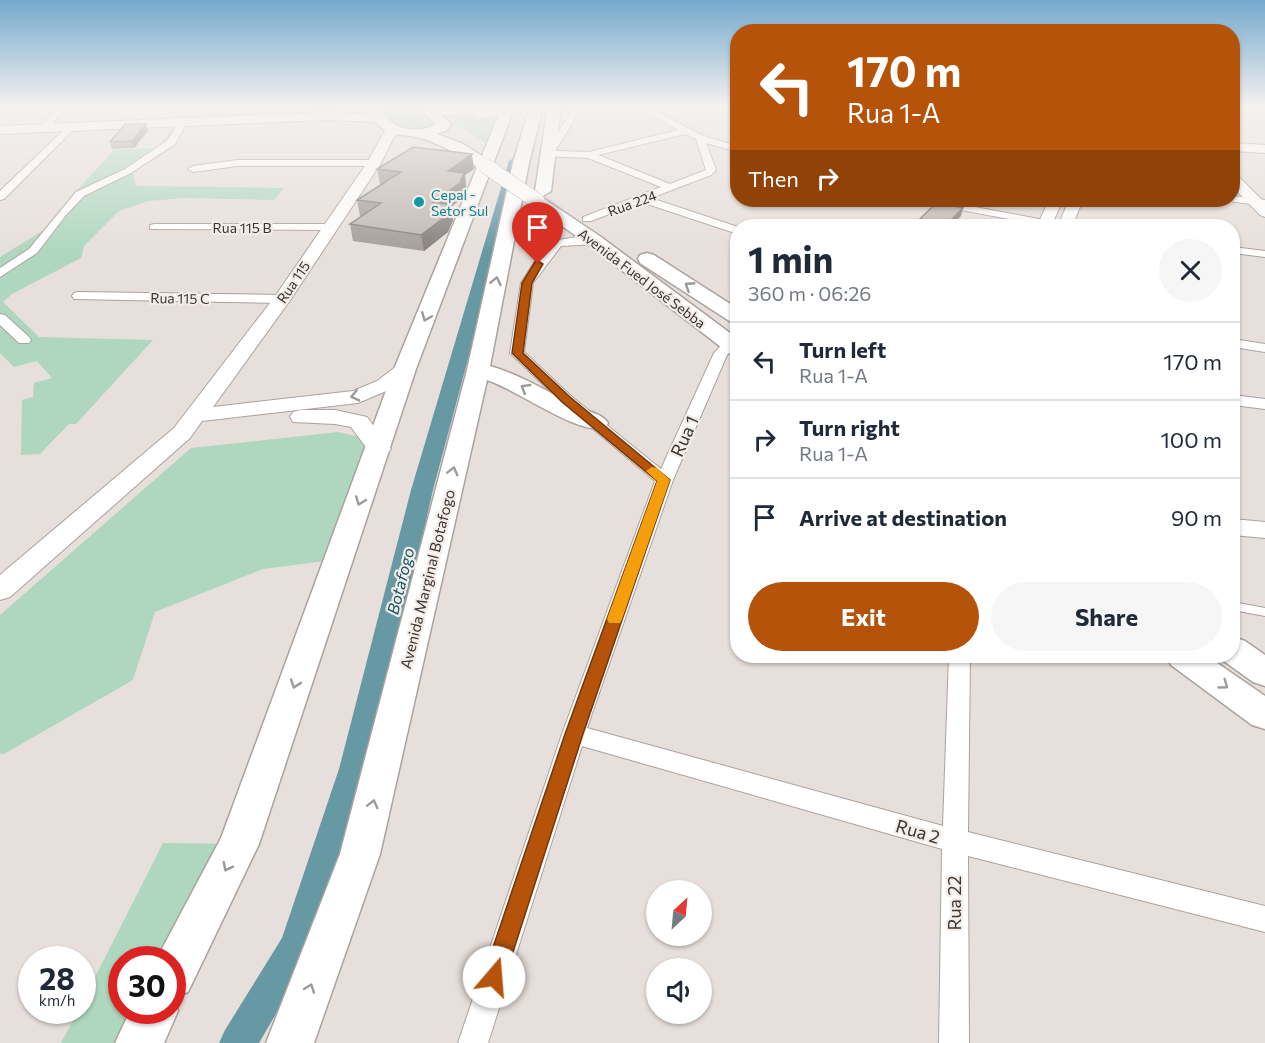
<!DOCTYPE html>
<meta charset="utf-8">
<style>
body{margin:0;font-family:Commissioner,sans-serif;background:#f6f6f7;color:#1f2937;height:100vh;display:flex;flex-direction:column;font-size:22px;white-space:nowrap}
*{box-sizing:border-box;margin:0}
p{font-size:20px;color:#747a83}
.icon{flex:none;width:33px;height:33px;fill:none;stroke:currentColor;stroke-width:2;stroke-linecap:round;stroke-linejoin:round}
.map{position:relative;flex:1;overflow:hidden}
.drawer{position:absolute;left:730px;top:219px;width:510px;height:444px;display:flex;flex-direction:column;background:#fff;border-radius:24px;box-shadow:0 2px 4px #0004}
.drawer>*{flex:none}
.top-card{position:absolute;left:730px;top:24px;width:510px;height:183px;border-radius:24px;box-shadow:0 2px 4px #0004;background:#b45309;color:#fff;overflow:hidden}
.needle{width:39px;rotate:26deg}
.fabs{position:absolute;left:646px;top:880px;display:grid;gap:12px}
.fabs a{display:grid;place-items:center;width:66px;height:66px;border-radius:50%;background:#fff;box-shadow:0 2px 4px #0004;font-size:30px}
.speed{position:absolute;left:18px;top:946px;display:flex;gap:12px;font-size:30px;font-weight:700;text-align:center}
.speed>*{display:grid;place-content:center;width:78px;height:78px;border-radius:50%;background:#fff;box-shadow:0 2px 4px #0004;line-height:1}
.speed small{font-size:15px;font-weight:400}
.speed .limit{border:9px solid #d22;background:#fff;color:#111}
.pin{position:absolute;display:grid;place-items:center;width:51px;height:51px;color:#fff;margin:-62px -26px;border-radius:50% 50% 50% 0;rotate:-45deg;box-shadow:0 0 6px #0007}
.pin .icon{rotate:45deg}
.me{position:absolute;width:66px;margin:-33px;rotate:18deg;stroke-linejoin:round;filter:drop-shadow(0 0 4px #0008)}
.turn{display:flex;align-items:center;gap:21px;height:126px;padding:0 18px;font-size:27px}
.turn .icon{width:78px;height:78px;stroke-width:2.5}
.turn b{display:block;font-size:42px;line-height:51px}
.then{display:flex;align-items:center;height:57px;padding:0 18px;background:#0003;gap:12px;font-size:22px}
.round{display:grid;place-items:center;flex:none;width:63px;height:63px;border-radius:32px;background:#f6f6f7}
.summary{display:flex;align-items:center;justify-content:space-between;height:102px;padding:0 18px}
h1{font-size:36px;font-weight:700;line-height:45px}
.button{display:flex;gap:12px;margin-top:auto;padding:12px 18px}
.button a{flex:1;height:69px;border-radius:36px;background:#b45309;color:#fff;font-size:24px;font-weight:700;line-height:69px;text-align:center}
.button a+a{background:#f6f6f7;color:#1f2937}
ul{padding:0;list-style:none}
li{display:flex;align-items:center;gap:18px;height:78px;padding:0 18px;border-top:2px solid #e0e1e3}
li div{flex:1}
li b{display:block;font-size:22px}
li em{font-style:normal}
.map>svg:first-child{display:block}
.green{fill:#afd7bf}
.lines{fill:none;stroke-linecap:round;stroke-linejoin:round}
.canal{fill:#6799a5;fill-rule:evenodd}
.lane-casing{stroke:#aaa29e;stroke-width:2}
.street-casing{stroke:#aaa29e;stroke-width:2}
.secondary-casing{stroke:#aaa29e;stroke-width:2}
.primary-casing{stroke:#aaa29e;stroke-width:3}
.lane{fill:#fff;fill-rule:evenodd}
.street{fill:#fff;fill-rule:evenodd}
.secondary{fill:#fff;fill-rule:evenodd}
.primary{fill:#fff;fill-rule:evenodd}
.secondary-bridge-casing{stroke:#aaa29e;stroke-width:15;stroke-linecap:butt}
.primary-bridge-casing{stroke:#aaa29e;stroke-width:16;stroke-linecap:butt}
.secondary-bridge{stroke:#fff;stroke-width:14}
.primary-bridge{stroke:#fff;stroke-width:15}
.wall{fill:#a59e9b}
.shaded-wall{fill:#86817e}
.building{fill:#c0b8b4;stroke:#86817e;stroke-width:1.5}
.oneway{stroke:#9c9a99}
.route{fill:#b45309;stroke:#753606;stroke-width:1.5}
.slow{fill:#f59e0b}
.culture-dot{fill:#0f9aa8;stroke:#f4ece8;stroke-width:2}
.labels{text-anchor:middle;dominant-baseline:central;stroke-width:4.5;stroke-linejoin:round;paint-order:stroke}
.far-culture-label{font-size:14px;fill:#0d838f;stroke:#f4ece8;text-anchor:start}
.far-street-label{font-size:14px;fill:#383533;stroke:#f4ece8}
.street-label{font-size:15px;fill:#383533;stroke:#f4ece8}
.water-label{font-size:16px;font-style:italic;fill:#0d5463;stroke:#f4ece8}
.near-street-label{font-size:18px;fill:#383533;stroke:#f4ece8}
</style>
<div class="map">
<svg width="1265" height="1043" viewBox="0 0 1265 1043">
<rect width="100%" height="100%" fill="#e7dfdb"/>
<!-- green -->
<g class="green">
<path d="M392,106L414,108L437,126C414,134 395,131 382,110Z"/>
<path d="M508,111L492,147L453,122V117Z"/>
<path d="M173,127H187L173,148L133,172L136,186L284,188L274,200L185,198L148,201L119,211L84,246L81,258L12,294L3,302L39,337L153,340L76,424H69L40,454L21,455L22,400L33,397L34,383L52,378L37,361L14,367L0,353V257L47,228L70,198L114,150L157,148Z"/>
<path d="M338,432L360,437L375,454L325,561L263,569L155,612L133,680L4,754H0V615L191,448Z"/>
<path d="M163,843L239,844L172,960H122V1011H155L139,1043H61L78,1011H82L83,1001Z"/>
</g>
<g class="lines">
<!-- canal -->
<path class="canal" d="M515,157L521,161L433,490L369,769L315,947L259,1043H219L225,1030L282,938L339,769L411,490L509,161Z"/>
<defs>
<path id="lane" d="M1233,602L1265,608V616L1233,610Z"/>
<g id="street">
<path d="M59,106H68L47,130H41V126Z"/>
<path d="M575,106H583L555,151L589,152L678,130L636,106H647L703,136L738,146V152L706,143L716,170L711,175L651,198L738,227V234L641,202L591,221H583V217L661,187L588,158L546,156L544,154ZM685,134L696,139L706,170L670,184L598,155Z"/>
<path d="M180,120L187,122L175,144L131,173L84,196L66,215L37,253L0,277V268L29,249L76,192L125,169L168,140Z"/>
<path d="M69,125L76,127L4,199L0,200V191Z"/>
<path d="M237,160H374L379,163L374,166H237L193,172L188,169L193,166Z"/>
<path d="M1233,196L1265,200V206L1229,201L1228,200H1233Z"/>
<path d="M918,200H937L1061,223L1066,226H1046L923,203Z"/>
<path d="M154,224H330L336,227L330,230L150,229V225Z"/>
<path d="M576,237L595,238L601,241L595,244L561,246L533,283L524,352L571,396L661,469L714,353L725,341L730,340L737,344L727,355L673,480L587,728L943,826L949,656H970L968,832L1265,906V932L968,856L969,1043H939L942,849L582,746L488,1043H458L562,734L655,481L561,402L510,353L521,283L535,261L553,241Z"/>
<path d="M1233,247L1265,251V257L1233,253Z"/>
<path d="M78,292L282,295L288,299L282,303L74,299L72,296L74,293Z"/>
<path d="M0,314L5,315L29,337L31,340L29,343H19L0,325Z"/>
<path d="M1233,339L1265,344V352L1233,347Z"/>
<path d="M1233,395L1265,399V409L1233,405Z"/>
</g>
<g id="secondary">
<path d="M490,106L485,109C469,112 437,121 423,110L429,107Z"/>
<path d="M326,112L379,114L385,118L379,122L326,120L0,134V126Z"/>
<path d="M394,125L400,129L394,137L381,163L291,299L213,407L353,391L377,381L398,365H412L415,369L391,389L358,403L202,421L190,438L10,597L0,600V575L174,428L276,295L367,163L384,132Z"/>
<path d="M1233,143L1265,145V153L1233,151Z"/>
<path d="M1233,175L1238,176L1265,203V217L1260,215L1233,187Z"/>
<path d="M1049,200H1063L1051,226H1037Z"/>
<path d="M1069,200H1083L1072,226H1058Z"/>
<path d="M301,410H335L367,417L391,449L387,454L379,456L371,454L351,427L335,424L293,422L290,417L293,412Z"/>
<path d="M1233,519L1265,522V538L1233,535Z"/>
</g>
<g id="primary">
<path d="M374,106H388L383,112C393,131 419,134 436,124L417,106H431L451,124L447,130L437,134L463,144L482,156L502,106H515L416,369L259,844L188,992L173,998L178,1011L164,1043H115L130,1011H172V960H156L221,838L394,369L477,167C460,155 444,146 424,139C399,131 384,141 369,111Z"/>
<path d="M530,106H543L529,163L490,366C524,376 549,393 580,408C590,412 602,414 608,423L605,428C577,435 518,390 487,380L380,854L314,1043H266L340,854L467,370L513,163Z"/>
<path d="M548,106H561L551,191L543,196L535,191Z"/>
<path d="M537,196L543,198L601,237L738,339V356L730,354L589,245L531,204L529,201L531,198Z"/>
<path d="M647,253L654,255L738,309V324L731,322L640,263L638,259L640,255Z"/>
<path d="M1233,637L1245,641L1265,655V686L1253,682L1221,659L1219,656H1233Z"/>
<path d="M1166,656H1207L1265,696V729L1252,725L1171,665Z"/>
</g>
</defs>
<!-- lane casing -->
<use href="#lane" class="lane-casing"/>
<!-- street casing -->
<use href="#street" class="street-casing"/>
<!-- secondary casing -->
<use href="#secondary" class="secondary-casing"/>
<!-- primary casing -->
<use href="#primary" class="primary-casing"/>
<!-- lane -->
<use href="#lane" class="lane"/>
<!-- street -->
<use href="#street" class="street"/>
<!-- secondary -->
<use href="#secondary" class="secondary"/>
<!-- primary -->
<use href="#primary" class="primary"/>
<defs>
<path id="secondary-bridge" d="M482,111L515,106"/>
<path id="primary-bridge" d="M483,164L537,201"/>
</defs>
<!-- secondary-bridge casing -->
<use href="#secondary-bridge" class="secondary-bridge-casing"/>
<!-- primary-bridge casing -->
<use href="#primary-bridge" class="primary-bridge-casing"/>
<!-- secondary-bridge -->
<use href="#secondary-bridge" class="secondary-bridge"/>
<!-- primary-bridge -->
<use href="#primary-bridge" class="primary-bridge"/>
</g>
<!-- wall -->
<g class="wall">
<path d="M146,124L148,131L134,148L112,149L110,142Z"/>
<path d="M377,169H474L465,175L466,188L462,198L451,207L453,220L448,232L424,251L353,241L350,224L362,216H360L357,200L382,184H380Z"/>
</g>
<!-- shaded-wall -->
<g class="shaded-wall">
<path d="M146,124L148,131L134,148L132,141Z"/>
<path d="M472,154L474,169L465,175L466,188L462,198L451,207L453,220L448,232L424,251L421,235L433,202L448,171Z"/>
<path d="M963,208L961,216L951,226H945Z"/>
</g>
<!-- building -->
<g class="building">
<path d="M125,124H146L132,141L110,142Z"/>
<path d="M413,147L472,154L448,171L464,173L460,183L433,202L451,205L446,216L421,235L350,224L381,203L357,200L401,172L377,169Z"/>
<path d="M937,202L963,208L945,226H913Z"/>
</g>
<!-- one-way arrows -->
<defs><path id="oneway-chevron" d="M-2-3.5L2.5 0L-2 3.5" fill="none" stroke-width="1.6" stroke-linecap="round" stroke-linejoin="round" transform="scale(1.5)"/></defs>
<g class="oneway">
<use href="#oneway-chevron" transform="translate(496 281) rotate(-78)"/>
<use href="#oneway-chevron" transform="translate(689 286) rotate(-147)"/>
<use href="#oneway-chevron" transform="translate(426 317) rotate(112)"/>
<use href="#oneway-chevron" transform="translate(525 388) rotate(-149)"/>
<use href="#oneway-chevron" transform="translate(355 396) rotate(167)"/>
<use href="#oneway-chevron" transform="translate(453 471) rotate(-76)"/>
<use href="#oneway-chevron" transform="translate(360 501) rotate(110)"/>
<use href="#oneway-chevron" transform="translate(295 684) rotate(109)"/>
<use href="#oneway-chevron" transform="translate(1224 685) rotate(36)"/>
<use href="#oneway-chevron" transform="translate(373 804) rotate(-76)"/>
<use href="#oneway-chevron" transform="translate(227 867) rotate(117)"/>
<use href="#oneway-chevron" transform="translate(310 988) rotate(-70)"/>
</g>
<!-- sky -->
<linearGradient id="sky" x2="0" y2="1"><stop stop-color="#74a9cd"/><stop offset="0.42" stop-color="#f4f1ef"/><stop offset="1" stop-color="#f4f1ef" stop-opacity="0"/></linearGradient>
<rect width="1265" height="252" fill="url(#sky)"/>
<!-- route -->
<path class="route" d="M538,261L543,264L532,283L523,353L570,397L670,480L583,734L505,977L502,984L494,988L487,984L483,977L565,734L657,481L562,402L512,353L522,283L535,262Z"/>
<!-- slow -->
<path class="slow" d="M652,467L657,468L670,480L622,619L620,623H609L607,619L657,481L646,471Z"/>
<!-- markers -->
<circle class="culture-dot" cx="419" cy="202" r="6"/>
<g class="labels">
<!-- far-culture labels -->
<g class="far-culture-label">
<text x="431" y="194">Cepal -<tspan x="431" dy="16">Setor Sul</tspan></text>
</g>
<!-- far-street labels -->
<g class="far-street-label">
<text transform="translate(632 203) rotate(-20)">Rua 224</text>
<text x="242" y="227">Rua 115 B</text>
<text transform="translate(642 278) rotate(37)">Avenida Fued José Sebba</text>
<text transform="translate(293 282) rotate(-56)">Rua 115</text>
<text transform="translate(180 298) rotate(1)">Rua 115 C</text>
</g>
<!-- street labels -->
<g class="street-label">
<text transform="translate(427 579) rotate(-76)">Avenida Marginal Botafogo</text>
</g>
<!-- water labels -->
<g class="water-label">
<text transform="translate(400 581) rotate(-76)">Botafogo</text>
</g>
<!-- near-street labels -->
<g class="near-street-label">
<text transform="translate(684 436) rotate(-66)">Rua 1</text>
<text transform="translate(918 831) rotate(16)">Rua 2</text>
<text transform="translate(954 903) rotate(-90)">Rua 22</text>
</g>
</g>
</svg>
<div class="fabs">
<a><svg class="needle" viewBox="-14 -14 28 28"><path d="M0-13l5 13h-10z" fill="#e53935"/><path d="M0 13l5-13h-10z" fill="#747a83"/></svg></a>
<a><svg class="icon" aria-label="sound" viewBox="0 0 24 24"><path d="M4 9h4l5-4v14l-5-4H4zM17 9q2 3 0 6"/></svg></a>
</div>
<div class="speed"><div>28<small>km/h</small></div><div class="limit">30</div></div>
<div class="pin" style="left:538px;top:264px;background:#d93025"><svg class="icon" aria-label="arrive" viewBox="0 0 24 24"><path d="M6 21V4h12l-3 4 3 4H6"/></svg></div>
<svg class="me" style="left:494px;top:977px" viewBox="-20 -20 40 40"><circle r="19" fill="#fff"/><path d="M0-13L10 11 0 6-10 11z" fill="#b45309"/></svg>
<div class="top-card">
<div class="turn"><svg class="icon" aria-label="left" viewBox="0 0 24 24"><path d="M17 20v-9H6M10 6l-5 5 5 5"/></svg><div><b>170 m</b>Rua 1-A</div></div>
<div class="then">Then<svg class="icon" aria-label="right" viewBox="0 0 24 24"><path d="M7 20v-9h11M14 6l5 5-5 5"/></svg></div>
</div>
<section class="drawer">
<div class="summary"><div><h1>1 min</h1><p>360 m · 06:26</p></div><a class="round"><svg class="icon" aria-label="close" viewBox="0 0 24 24"><path d="M6 6l12 12M18 6L6 18"/></svg></a></div>
<ul>
<li><svg class="icon" aria-label="left" viewBox="0 0 24 24"><path d="M17 20v-9H6M10 6l-5 5 5 5"/></svg><div><b>Turn left</b><p>Rua 1-A</p></div><em>170 m</em></li>
<li><svg class="icon" aria-label="right" viewBox="0 0 24 24"><path d="M7 20v-9h11M14 6l5 5-5 5"/></svg><div><b>Turn right</b><p>Rua 1-A</p></div><em>100 m</em></li>
<li><svg class="icon" aria-label="arrive" viewBox="0 0 24 24"><path d="M6 21V4h12l-3 4 3 4H6"/></svg><div><b>Arrive at destination</b></div><em>90 m</em></li>
</ul>
<div class="button"><a>Exit</a><a>Share</a></div>
</section>
</div>
